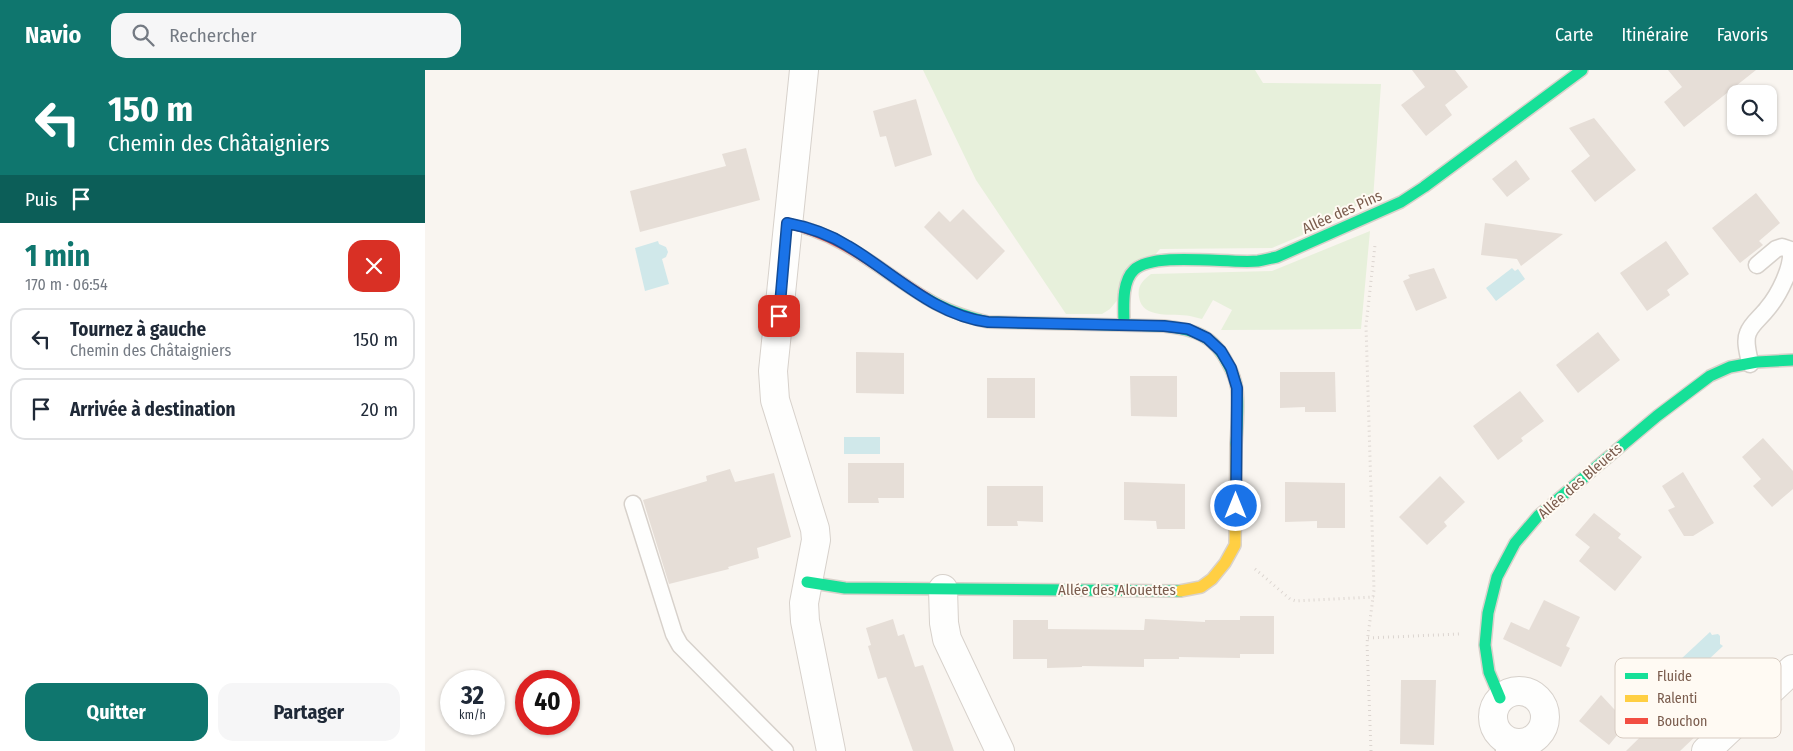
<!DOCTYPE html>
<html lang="fr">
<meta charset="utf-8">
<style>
body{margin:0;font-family:"Fira Sans Condensed",sans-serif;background:#f6f6f7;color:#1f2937;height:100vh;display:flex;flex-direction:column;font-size:19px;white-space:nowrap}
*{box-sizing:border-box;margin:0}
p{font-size:16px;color:#747a83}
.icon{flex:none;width:28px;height:28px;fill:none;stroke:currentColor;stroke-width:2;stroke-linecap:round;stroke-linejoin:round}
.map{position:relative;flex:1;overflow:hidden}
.panel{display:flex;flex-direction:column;background:#fff;width:425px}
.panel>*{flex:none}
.guide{background:#0f766e;color:#fff;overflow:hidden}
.buttons{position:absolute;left:1302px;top:15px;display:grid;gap:10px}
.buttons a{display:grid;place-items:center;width:50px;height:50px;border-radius:10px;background:#fff;box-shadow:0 1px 4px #0004;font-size:25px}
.speed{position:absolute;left:15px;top:600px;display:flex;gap:10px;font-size:25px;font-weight:700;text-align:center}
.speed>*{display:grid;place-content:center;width:65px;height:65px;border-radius:50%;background:#fff;box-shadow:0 1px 4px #0004;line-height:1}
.speed small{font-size:12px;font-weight:400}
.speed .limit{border:8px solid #d22;background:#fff;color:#111}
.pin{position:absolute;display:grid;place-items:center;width:42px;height:42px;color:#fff;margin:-21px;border-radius:10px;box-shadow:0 2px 8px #0006}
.me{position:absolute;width:55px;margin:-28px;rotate:0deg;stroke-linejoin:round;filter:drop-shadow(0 0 4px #0008)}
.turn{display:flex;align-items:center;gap:18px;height:105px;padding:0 25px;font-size:22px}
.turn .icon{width:65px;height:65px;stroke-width:2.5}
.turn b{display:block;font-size:35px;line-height:42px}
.then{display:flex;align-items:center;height:48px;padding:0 25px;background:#0003;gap:10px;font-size:19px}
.round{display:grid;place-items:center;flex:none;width:52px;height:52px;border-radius:15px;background:#f6f6f7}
.head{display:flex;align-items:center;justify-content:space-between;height:85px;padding:0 25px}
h1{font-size:30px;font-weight:700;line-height:38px;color:#0f766e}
.cta{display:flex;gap:10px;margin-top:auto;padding:10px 25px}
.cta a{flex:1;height:58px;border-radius:15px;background:#0f766e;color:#fff;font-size:20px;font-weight:700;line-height:58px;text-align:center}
.cta a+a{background:#f6f6f7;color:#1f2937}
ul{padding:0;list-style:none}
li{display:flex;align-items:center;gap:15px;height:62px;margin:0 10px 8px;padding:0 15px;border:2px solid #e0e1e3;border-radius:15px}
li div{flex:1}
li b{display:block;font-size:19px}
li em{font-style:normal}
header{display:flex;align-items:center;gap:30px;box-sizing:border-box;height:70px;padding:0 25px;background:#0f766e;color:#fff}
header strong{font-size:24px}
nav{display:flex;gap:28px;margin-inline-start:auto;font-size:18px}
.search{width:350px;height:45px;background:#f6f6f7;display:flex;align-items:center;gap:12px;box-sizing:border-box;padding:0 18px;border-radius:15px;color:#747a83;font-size:19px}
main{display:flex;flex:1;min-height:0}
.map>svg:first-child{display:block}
.green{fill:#e7f0db}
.water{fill:#d0e8ea}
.building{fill:#e6ded7}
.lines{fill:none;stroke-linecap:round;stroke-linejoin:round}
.lane-casing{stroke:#d7d1cb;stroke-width:19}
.street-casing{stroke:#d7d1cb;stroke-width:30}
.fast-casing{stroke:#d9d2cb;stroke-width:14}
.slow-casing{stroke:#d9d2cb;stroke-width:14}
.jam-casing{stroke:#d9d2cb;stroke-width:14}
.path{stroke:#dcd5d0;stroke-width:3;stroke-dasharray:1 4;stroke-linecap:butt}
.lane{stroke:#fefefd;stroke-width:16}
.street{stroke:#fefefd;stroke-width:28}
.fast{stroke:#16e098;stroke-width:11}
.slow{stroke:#ffcf43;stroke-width:11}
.jam{stroke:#f24e42;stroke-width:11}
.route-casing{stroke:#114b97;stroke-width:12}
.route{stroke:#1a73e8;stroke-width:9}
.labels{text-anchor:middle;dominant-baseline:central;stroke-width:4;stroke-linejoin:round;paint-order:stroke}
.street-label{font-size:15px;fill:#7a5c4d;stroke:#fffaf3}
.key{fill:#fffaf3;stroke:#d7cbc1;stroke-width:1}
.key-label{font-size:14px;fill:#7a5c4d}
</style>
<header>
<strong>Navio</strong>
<div class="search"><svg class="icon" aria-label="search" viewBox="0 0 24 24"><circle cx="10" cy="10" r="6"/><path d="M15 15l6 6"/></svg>Rechercher</div>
<nav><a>Carte</a><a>Itinéraire</a><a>Favoris</a></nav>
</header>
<main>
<section class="panel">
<div class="guide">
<div class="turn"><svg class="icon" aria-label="left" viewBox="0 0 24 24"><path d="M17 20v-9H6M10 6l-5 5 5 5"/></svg><div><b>150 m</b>Chemin des Châtaigniers</div></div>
<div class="then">Puis<svg class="icon" aria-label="arrive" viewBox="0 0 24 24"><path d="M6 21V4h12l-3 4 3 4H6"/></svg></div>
</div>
<div class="head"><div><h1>1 min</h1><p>170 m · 06:54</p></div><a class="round" style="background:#d93025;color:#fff"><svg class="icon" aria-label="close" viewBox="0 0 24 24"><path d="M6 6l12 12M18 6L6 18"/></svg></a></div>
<ul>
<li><svg class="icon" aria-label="left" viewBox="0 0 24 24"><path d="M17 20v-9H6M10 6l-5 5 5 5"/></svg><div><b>Tournez à gauche</b><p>Chemin des Châtaigniers</p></div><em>150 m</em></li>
<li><svg class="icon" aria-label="arrive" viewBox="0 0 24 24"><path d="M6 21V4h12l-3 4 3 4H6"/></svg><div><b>Arrivée à destination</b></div><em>20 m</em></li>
</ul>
<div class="cta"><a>Quitter</a><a>Partager</a></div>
</section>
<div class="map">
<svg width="1368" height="681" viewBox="0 0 1368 681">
<rect width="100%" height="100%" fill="#f9f5f0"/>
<!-- green -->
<g class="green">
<path d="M498,0H830L838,13L956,14L948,130L892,151L894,158L847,178L735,179L685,239L677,244H641L551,110Z"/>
<path d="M945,161L936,259L796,260L807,240L788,230L777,249C773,248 769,247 765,246C749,243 717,250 714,227C712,216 718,210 726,204L847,201Z"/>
</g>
<!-- water -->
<g class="water">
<path d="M233,171L234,174L241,177L243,182L241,187L237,189L244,214L220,221L210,178Z"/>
<path d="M1087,198L1090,201L1093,199L1100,209L1071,231L1061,218Z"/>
<rect x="419" y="367" width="36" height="17"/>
<path d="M1285,562L1287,565L1293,564L1295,566V574L1298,576L1268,604L1255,590Z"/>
</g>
<!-- building -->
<g class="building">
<path d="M987,0H1030L1043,17L1020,35L1027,45L1001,66L976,35L1000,17Z"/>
<path d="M1243,0H1331L1259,57L1239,32L1257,17Z"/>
<path d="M491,29L507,85L470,97L461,66L455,67L448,41Z"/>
<path d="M1169,48L1211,100L1170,132L1146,101L1165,86L1144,58Z"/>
<path d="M321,78L335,130L215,162L205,121L301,96L297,84Z"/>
<path d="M1091,90L1105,109L1082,127L1067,109Z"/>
<path d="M1331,123L1355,153L1334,171L1338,175L1315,193L1287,158Z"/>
<path d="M538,139L580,181L552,210L499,157L514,141L525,152Z"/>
<path d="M1060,153L1138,164L1096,196L1092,189L1056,185Z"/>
<path d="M1241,171L1264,204L1242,220L1245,225L1222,241L1195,203Z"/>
<path d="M1009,198L1022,228L991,241L978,211L985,208L983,205Z"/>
<path d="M1173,262L1195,290L1153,323L1131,295Z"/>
<path d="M431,282L479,283V324L431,323Z"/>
<path d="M855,302H910L911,342H880V337L855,338Z"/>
<path d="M705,306H752V347L706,346Z"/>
<rect x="562" y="308" width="48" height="40"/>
<path d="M1095,321L1119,351L1096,368L1098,371L1073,390L1048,356Z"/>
<path d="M1338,368L1368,401V419L1347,437L1328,416L1336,409L1317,387Z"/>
<path d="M423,393H479V428H453L454,433H423Z"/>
<path d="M305,399L310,412L349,403L366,467L332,478L334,488L303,497L304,499L244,514L218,430L282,411L281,406Z"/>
<path d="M1258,402L1289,453L1268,466H1259L1243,440L1250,437L1237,416Z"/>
<path d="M1015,406L1040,432L1019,452L1022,456L1002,475L974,447Z"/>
<path d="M699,412L760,414V459H732L731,451L699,450Z"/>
<path d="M860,412L920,413V458H892V451L860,452Z"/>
<path d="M562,416H618V452L592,451L593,456H562Z"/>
<path d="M1169,443L1196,464L1193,468L1217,487L1190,521L1154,491L1165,477L1150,465Z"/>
<path d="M1119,530L1155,547L1141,576L1145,578L1136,597L1078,569L1086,552L1104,560Z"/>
<path d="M815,546H849V584H815V588L754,587V589H719V597L657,596V597L622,598V589H588V550H623V559L719,560L720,549L780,552V550H815Z"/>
<path d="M468,549L473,566L479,564L490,597L498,595L529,681H488L461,607L453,609L443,576L446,575L441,558Z"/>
<path d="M976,610H1011L1009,675L975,674Z"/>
<path d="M1176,625L1202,653L1184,675L1154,651Z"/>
<path d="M1248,635L1275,662L1255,681H1201Z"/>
</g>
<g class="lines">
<defs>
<g id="lane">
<path d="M1325,294C1324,285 1319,272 1323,263C1326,254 1336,247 1342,239C1354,225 1368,197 1366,180L1357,177L1351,179L1332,195"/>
<path d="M208,434L249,564L255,575L360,681"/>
<path d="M1079,681L1083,671"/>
</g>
<g id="street">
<path d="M379,0L348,301L350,330L390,459L391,470L379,533L380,551L406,681"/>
<path d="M518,519L519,553L522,569L575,681"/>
<circle cx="1094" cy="647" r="26"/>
<path d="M1281,681L1368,599"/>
</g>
<g id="fast">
<path d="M501,228C520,240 541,247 563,252L739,256C768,259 789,265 803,294C807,301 811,311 812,320C814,337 812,356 811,375"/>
<path d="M699,255C699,239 696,212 709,200C729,181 805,194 833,191C840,190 846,188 852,187L976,132L999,117L1157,0"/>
<path d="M382,512L420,518L755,521"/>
<path d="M1075,628L1064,602L1060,575L1063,543L1072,507L1090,473L1113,446L1232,346L1285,306L1305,297L1332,292L1368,290"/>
</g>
<path id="slow" d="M755,521L776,517L787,509L800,493L810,475L811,375"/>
<path id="jam" d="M362,153C419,165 453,199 501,228"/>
</defs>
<!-- lane casing -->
<use href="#lane" class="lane-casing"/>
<!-- street casing -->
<use href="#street" class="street-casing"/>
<!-- fast casing -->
<use href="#fast" class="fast-casing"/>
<!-- slow casing -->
<use href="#slow" class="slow-casing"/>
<!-- jam casing -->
<use href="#jam" class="jam-casing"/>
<!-- path -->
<g class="path">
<path d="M830,499L865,529L871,531L949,527"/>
<path d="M943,568L1034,564"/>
<path d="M946,681L942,573L949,520L941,256L950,175"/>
</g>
<!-- lane -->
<use href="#lane" class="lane"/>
<!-- street -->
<use href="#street" class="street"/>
<!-- fast -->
<use href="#fast" class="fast"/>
<!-- slow -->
<use href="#slow" class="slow"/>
<!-- jam -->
<use href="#jam" class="jam"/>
</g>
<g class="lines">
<defs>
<path id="route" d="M354,246L362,153C383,157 404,164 423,176C469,203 508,245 563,252L739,256L763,259L782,268L796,281L806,298L812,318L811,436"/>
</defs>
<!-- route casing -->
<use href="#route" class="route-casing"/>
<!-- route -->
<use href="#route" class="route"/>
</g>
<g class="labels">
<!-- street labels -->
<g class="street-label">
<text transform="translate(917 142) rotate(-24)">Allée des Pins</text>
<text transform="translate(1155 411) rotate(-41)">Allée des Bleuets</text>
<text x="692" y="520">Allée des Alouettes</text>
</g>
</g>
<!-- legend -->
<rect x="1190" y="588" width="166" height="80" rx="8" class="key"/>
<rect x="1200" y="603" width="23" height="6" fill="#16e098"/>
<rect x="1200" y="625" width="23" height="7" fill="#ffcf43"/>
<rect x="1200" y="648" width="23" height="6" fill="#f24e42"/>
<g class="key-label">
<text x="1232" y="611">Fluide</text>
<text x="1232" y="633">Ralenti</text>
<text x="1232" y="656">Bouchon</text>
</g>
</svg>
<div class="buttons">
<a><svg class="icon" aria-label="search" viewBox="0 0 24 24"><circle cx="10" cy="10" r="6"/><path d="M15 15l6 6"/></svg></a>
</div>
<div class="speed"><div>32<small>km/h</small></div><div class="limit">40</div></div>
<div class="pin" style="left:354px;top:246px;background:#d93025"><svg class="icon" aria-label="arrive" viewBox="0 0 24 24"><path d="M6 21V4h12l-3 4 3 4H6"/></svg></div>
<svg class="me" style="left:811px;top:436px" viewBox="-20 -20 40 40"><circle r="17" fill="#1a73e8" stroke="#fff" stroke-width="3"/><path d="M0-11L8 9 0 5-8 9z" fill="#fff"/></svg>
</div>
</main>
